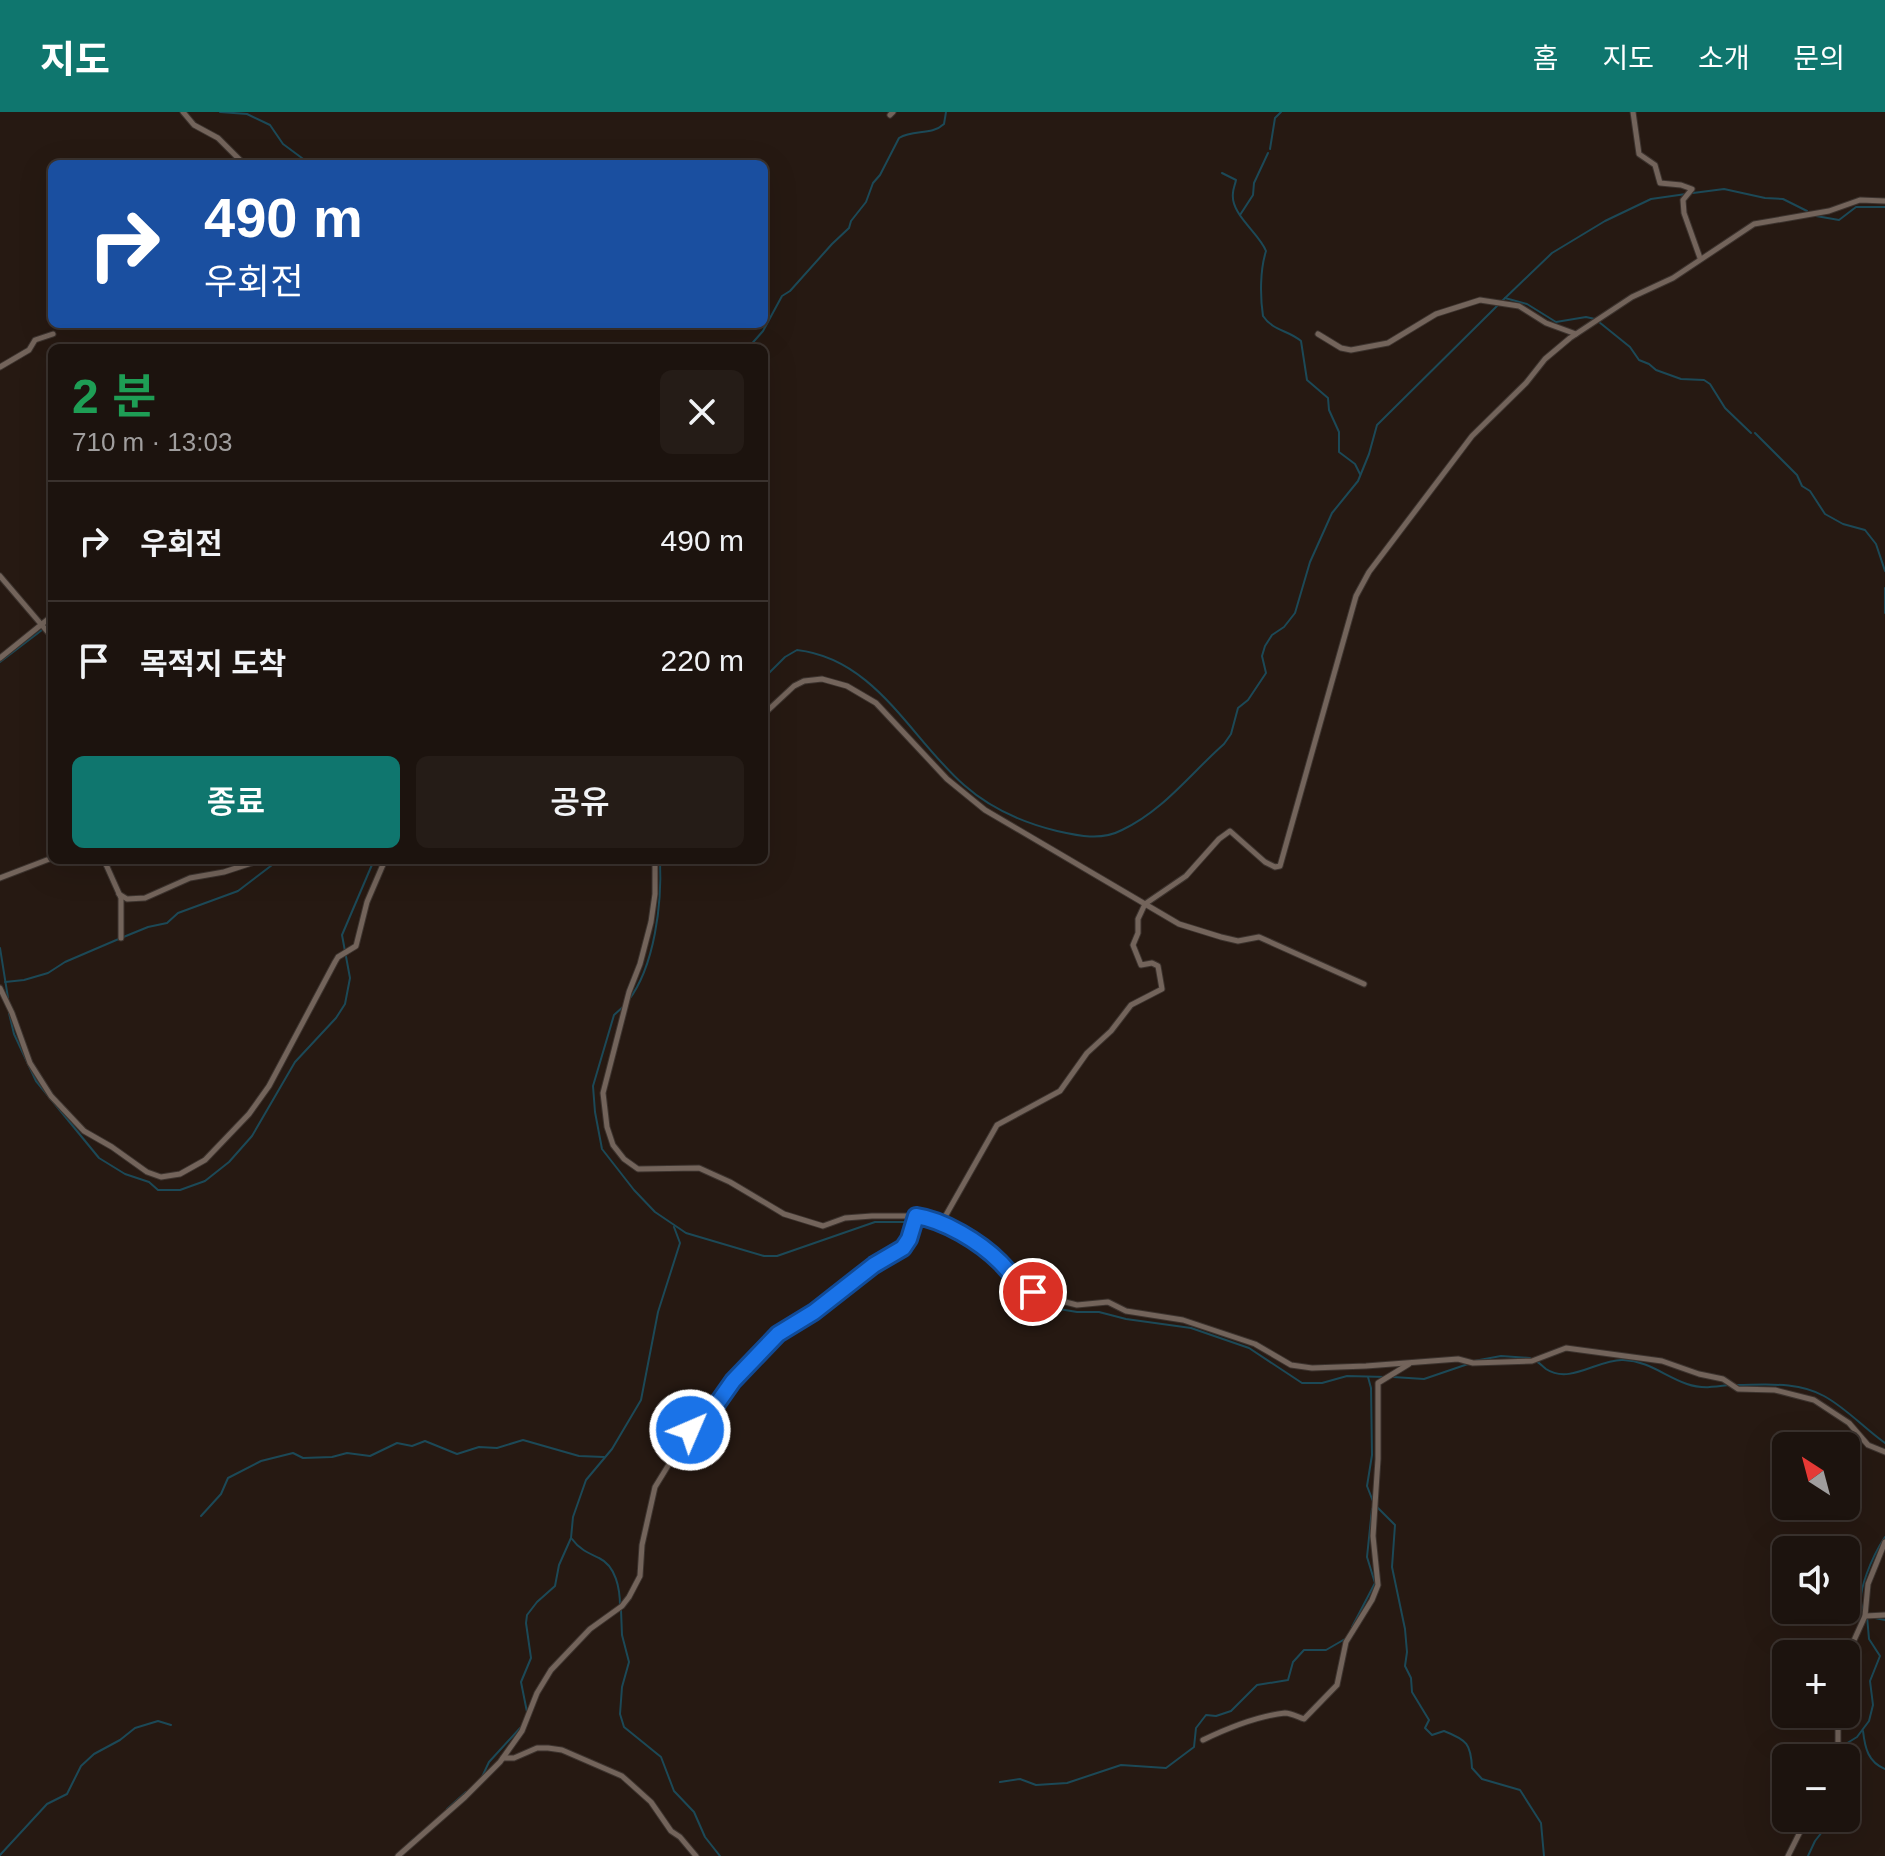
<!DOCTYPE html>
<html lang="ko">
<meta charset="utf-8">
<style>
body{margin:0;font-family:Arial,"Noto Sans KR",sans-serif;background:#251c17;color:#f1f3f6;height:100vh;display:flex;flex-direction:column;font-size:30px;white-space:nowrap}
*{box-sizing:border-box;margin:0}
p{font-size:26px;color:#a09e9e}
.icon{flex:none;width:44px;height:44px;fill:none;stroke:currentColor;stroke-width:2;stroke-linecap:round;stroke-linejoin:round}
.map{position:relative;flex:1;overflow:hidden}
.drawer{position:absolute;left:48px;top:232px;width:720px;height:520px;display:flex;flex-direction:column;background:#1c130e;border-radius:12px;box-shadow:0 8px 32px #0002,0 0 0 2px #3a322e}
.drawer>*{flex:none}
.hud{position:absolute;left:48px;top:48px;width:720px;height:168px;border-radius:12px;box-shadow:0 8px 32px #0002,0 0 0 2px #3a322e;background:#1a4fa0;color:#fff;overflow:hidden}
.needle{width:52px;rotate:324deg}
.fabs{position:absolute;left:1772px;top:1320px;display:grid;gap:16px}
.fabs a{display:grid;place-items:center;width:88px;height:88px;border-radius:12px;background:#1c130e;box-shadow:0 8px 32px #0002,0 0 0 2px #3a322e;font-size:40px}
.pin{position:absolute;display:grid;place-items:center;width:68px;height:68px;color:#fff;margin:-34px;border:4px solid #fff;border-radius:50%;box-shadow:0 2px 8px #0007}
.me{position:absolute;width:88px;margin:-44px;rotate:45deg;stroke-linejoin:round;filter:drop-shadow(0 0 6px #0008)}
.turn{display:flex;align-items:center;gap:28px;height:168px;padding:0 24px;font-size:36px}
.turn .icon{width:104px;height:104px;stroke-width:2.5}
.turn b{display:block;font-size:56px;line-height:68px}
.round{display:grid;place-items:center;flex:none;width:84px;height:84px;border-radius:12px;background:#251c17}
.headline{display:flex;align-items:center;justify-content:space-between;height:136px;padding:0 24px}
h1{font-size:48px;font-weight:600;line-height:60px;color:#1e9e55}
.action{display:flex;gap:16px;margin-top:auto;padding:16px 24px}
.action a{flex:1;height:92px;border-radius:12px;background:#0f766e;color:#fff;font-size:32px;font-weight:600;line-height:92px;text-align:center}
.action a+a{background:#251c17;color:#f1f3f6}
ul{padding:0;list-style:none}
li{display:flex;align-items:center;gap:24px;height:120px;padding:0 24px;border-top:2px solid #3a322e}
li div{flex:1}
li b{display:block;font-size:30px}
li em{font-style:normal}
header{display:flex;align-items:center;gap:48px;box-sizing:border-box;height:112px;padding:0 40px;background:#0f766e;color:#fff}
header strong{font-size:38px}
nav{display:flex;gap:44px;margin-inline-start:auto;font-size:28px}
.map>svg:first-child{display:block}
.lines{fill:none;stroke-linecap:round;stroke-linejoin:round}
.stream{stroke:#1c4957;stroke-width:2}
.street-casing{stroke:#3c332e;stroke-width:7}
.street{stroke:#73645b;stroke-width:5}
.route-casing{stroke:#114b97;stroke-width:20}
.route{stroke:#1a73e8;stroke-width:14}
</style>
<header>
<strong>지도</strong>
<nav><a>홈</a><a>지도</a><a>소개</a><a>문의</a></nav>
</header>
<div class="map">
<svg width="1885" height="1744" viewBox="0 0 1885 1744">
<rect width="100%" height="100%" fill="#261912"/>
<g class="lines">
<!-- stream -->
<g class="stream">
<path d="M220,0L247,2L270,13L283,32L310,52"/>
<path d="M1270,37L1275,6L1281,0"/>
<path d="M1222,61L1236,68C1235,73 1233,77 1233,81C1230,102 1259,121 1266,139C1260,158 1260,184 1263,204C1273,219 1288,218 1301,229L1307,268L1328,286L1329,298L1339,320V340L1355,352L1360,362"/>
<path d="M1693,81L1724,77L1765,86L1783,87L1807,99"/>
<path d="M1240,103L1253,83L1254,71L1268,41"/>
<path d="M1816,104L1839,108L1856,95H1885"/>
<path d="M1505,186L1527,192L1556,210L1586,205L1595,207"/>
<path d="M1502,189L1552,141L1605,109L1651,87L1686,82"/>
<path d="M1599,210L1630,235L1639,248L1649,252L1656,258L1681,267L1704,268L1710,272L1725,296L1751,321"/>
<path d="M748,236L763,219L782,184L790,179L832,132L849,116L851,109L866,90L873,71L880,63L899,26C914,17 931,24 944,12L946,0"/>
<path d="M1755,321L1797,363L1802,374L1810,379L1825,402L1843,412L1865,418L1876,432L1885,459"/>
<path d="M1885,476V501"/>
<path d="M0,550L42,518"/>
<path d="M764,566L785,545L797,538C876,547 911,627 964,673C990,696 1024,711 1057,719C1079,724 1101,729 1122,718C1164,698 1190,662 1224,632L1231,622L1238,596L1248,588L1266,561L1262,544L1265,534L1272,523L1284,515L1295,501L1310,450L1332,401L1358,369L1369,342L1377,313L1498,193"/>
<path d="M0,836L8,886"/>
<path d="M5,870L24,868L48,861L65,850L121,826L148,815L167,811L178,801L238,779L276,750"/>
<path d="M628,889C655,854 662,791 660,748"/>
<path d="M624,894L614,903L593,974L595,1000L602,1037L634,1078L655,1100L686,1121L764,1144H777L875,1110H911"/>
<path d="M9,901L14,922L36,969L99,1046L125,1062L149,1070L158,1078H180L205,1069L229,1050L252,1024L295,950L336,906L345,892L350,866L342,823L374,748"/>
<path d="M917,1110L933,1113L960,1127L1032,1184L1059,1197L1077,1200H1099L1126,1207L1191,1216L1249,1236L1302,1271H1322L1347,1264L1386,1265"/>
<path d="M1474,1249L1501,1244L1530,1246"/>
<path d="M1536,1249C1540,1251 1542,1254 1546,1257C1570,1273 1598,1247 1623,1248C1649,1249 1664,1264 1687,1272C1701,1277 1715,1275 1730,1273"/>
<path d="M1368,1265L1371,1276L1372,1343L1367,1374L1374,1392L1395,1413L1392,1455L1405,1517L1407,1540L1405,1554L1411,1566L1412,1580L1429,1608L1425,1616L1432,1623L1444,1619C1467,1628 1471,1632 1472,1656L1482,1667L1520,1678L1541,1711L1544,1744"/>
<path d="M1393,1265L1424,1267L1468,1252"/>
<path d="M1736,1273C1765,1273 1797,1269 1824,1284C1846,1296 1864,1316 1885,1331"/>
<path d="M201,1404L221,1382L228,1366L261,1349L293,1341L303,1346L332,1345L347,1341L370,1344L397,1331L412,1334L425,1329L457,1342L479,1335L497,1336L523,1328L579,1344L604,1345"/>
<path d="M572,1427C579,1437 588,1441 599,1446C616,1454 620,1477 620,1494"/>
<path d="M621,1498L622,1523L629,1550L622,1575L620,1602L624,1615L661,1645L674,1679L694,1700L705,1725L720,1744"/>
<path d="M1864,1499C1853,1484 1875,1440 1885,1425"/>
<path d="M1870,1505L1885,1508"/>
<path d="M1352,1515L1375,1471L1367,1445L1372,1397"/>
<path d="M527,1600L521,1570L531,1546L526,1511L527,1503L537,1490L555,1474L559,1453L571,1426L573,1405L586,1368L612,1337L641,1288L658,1200L680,1131L674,1115"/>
<path d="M1863,1619C1865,1636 1868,1650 1885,1657"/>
<path d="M1837,1646L1844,1633L1857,1625L1869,1609L1873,1593L1870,1569L1880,1544L1869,1527L1867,1504"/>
<path d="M482,1665L489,1650L522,1614"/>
<path d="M1846,1665L1853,1674L1852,1679L1846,1686"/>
<path d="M1000,1670L1020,1667L1036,1673L1067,1671L1121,1653L1166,1656L1194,1635L1196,1616L1206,1603L1216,1604L1231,1599L1257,1573L1288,1568L1293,1550L1304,1538H1326L1345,1527"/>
<path d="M447,1697L466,1680"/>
<path d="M408,1732L428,1715"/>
<path d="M0,1743L47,1692L67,1682L81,1654L94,1642L120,1628L135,1616L158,1609L171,1613"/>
<path d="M1808,1744L1815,1729L1833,1706"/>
</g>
<defs>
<g id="street">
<path d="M183,0L194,13L218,26L244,52"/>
<path d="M1633,0L1639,42L1655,53L1660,71L1681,73L1692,77L1683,88L1684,101L1700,146"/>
<path d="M890,3L893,0"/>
<path d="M1318,222L1341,236L1351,238L1388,231L1436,202L1480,188L1519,194L1546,211L1576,222"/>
<path d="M0,255L29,238L35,228L53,222"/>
<path d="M0,464L52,525"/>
<path d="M0,546L52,504"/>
<path d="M764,602L794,574L804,569L822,567L847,574L876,591L947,667L985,698L1145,792L1179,812L1221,825L1238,829L1259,825L1364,872"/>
<path d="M104,748L121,786V826"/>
<path d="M655,748V782L651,810L640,852L629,880L603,981L607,1015L613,1033L624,1047L638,1057L699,1056L730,1070L784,1102L823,1114L845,1106L872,1104H916L936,1108L998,1148L1027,1177L1046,1185L1077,1193L1108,1190L1126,1199L1183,1208L1255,1232L1291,1253L1312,1256L1366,1254L1458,1247L1473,1251L1532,1249L1566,1236L1662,1249L1699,1262L1723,1267L1738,1277L1775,1278L1814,1288L1849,1311L1868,1333L1885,1340"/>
<path d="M0,766L52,746"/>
<path d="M119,782L127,787L145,786L190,766L224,760L261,748"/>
<path d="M0,876L12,901L30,951L51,984L84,1019L112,1035L147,1060L161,1065L180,1062L205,1048L249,1002L269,974L335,850L338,845L356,834L367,790L385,748"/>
<path d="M942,1110L997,1013L1060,979L1087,941L1111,919L1131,893L1162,877L1158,854L1152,851L1141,853L1133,833L1138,821V807L1145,792L1186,764L1219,727L1230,719L1265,750L1275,755L1280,754L1356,484L1369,460L1472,324L1526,271L1545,247L1570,226L1632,185L1673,166L1754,112L1829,99L1860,88L1885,89"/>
<path d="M1865,1504L1885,1503"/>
<path d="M1846,1546L1865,1504L1868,1472L1885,1430"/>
<path d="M1203,1628C1228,1616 1257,1604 1285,1601C1291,1601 1298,1605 1304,1607L1337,1573L1346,1530L1372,1488L1378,1473L1373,1424L1378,1347V1271L1409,1252"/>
<path d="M503,1646H514L537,1636H548L562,1638L622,1664L651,1690L671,1719L680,1725L696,1744"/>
<path d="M1829,1646L1838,1632V1602"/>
<path d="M398,1744L465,1685L500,1650L522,1619L537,1581L551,1558L590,1517L622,1494L629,1485L640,1464L642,1433L655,1375L690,1318L714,1296L733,1269L778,1222L814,1200L874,1153L903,1136L909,1127L916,1104"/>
<path d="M1788,1744L1807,1706"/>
</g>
</defs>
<!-- street casing -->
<use href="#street" class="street-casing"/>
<!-- street -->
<use href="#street" class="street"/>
</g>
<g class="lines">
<defs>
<path id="route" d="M690,1318L714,1296L733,1269L778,1222L814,1200L874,1153L903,1136L909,1127L916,1104C944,1108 980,1130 1000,1150C1011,1161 1018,1173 1033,1180"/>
</defs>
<!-- route casing -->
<use href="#route" class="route-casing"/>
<!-- route -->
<use href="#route" class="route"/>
</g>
</svg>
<div class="fabs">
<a><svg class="needle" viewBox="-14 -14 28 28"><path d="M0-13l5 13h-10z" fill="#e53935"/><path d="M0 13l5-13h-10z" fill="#a09e9e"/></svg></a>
<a><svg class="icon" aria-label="sound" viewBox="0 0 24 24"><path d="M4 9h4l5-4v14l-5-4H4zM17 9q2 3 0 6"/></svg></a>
<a>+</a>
<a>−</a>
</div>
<div class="pin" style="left:1033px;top:1180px;background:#d93025"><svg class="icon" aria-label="arrive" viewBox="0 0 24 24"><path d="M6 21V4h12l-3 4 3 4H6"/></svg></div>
<svg class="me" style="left:690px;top:1318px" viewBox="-20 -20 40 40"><circle r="17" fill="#1a73e8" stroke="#fff" stroke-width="3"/><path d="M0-11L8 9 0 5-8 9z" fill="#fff"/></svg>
<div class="hud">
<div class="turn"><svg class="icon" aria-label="right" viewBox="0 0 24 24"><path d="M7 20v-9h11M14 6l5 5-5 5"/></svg><div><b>490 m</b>우회전</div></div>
</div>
<section class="drawer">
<div class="headline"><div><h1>2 분</h1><p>710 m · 13:03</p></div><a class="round"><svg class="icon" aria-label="close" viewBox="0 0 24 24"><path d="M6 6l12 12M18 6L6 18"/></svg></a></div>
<ul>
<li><svg class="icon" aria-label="right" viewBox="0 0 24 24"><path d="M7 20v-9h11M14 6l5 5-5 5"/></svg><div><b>우회전</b></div><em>490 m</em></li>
<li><svg class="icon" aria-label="arrive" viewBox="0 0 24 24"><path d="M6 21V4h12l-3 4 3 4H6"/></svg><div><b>목적지 도착</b></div><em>220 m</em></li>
</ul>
<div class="action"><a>종료</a><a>공유</a></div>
</section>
</div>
